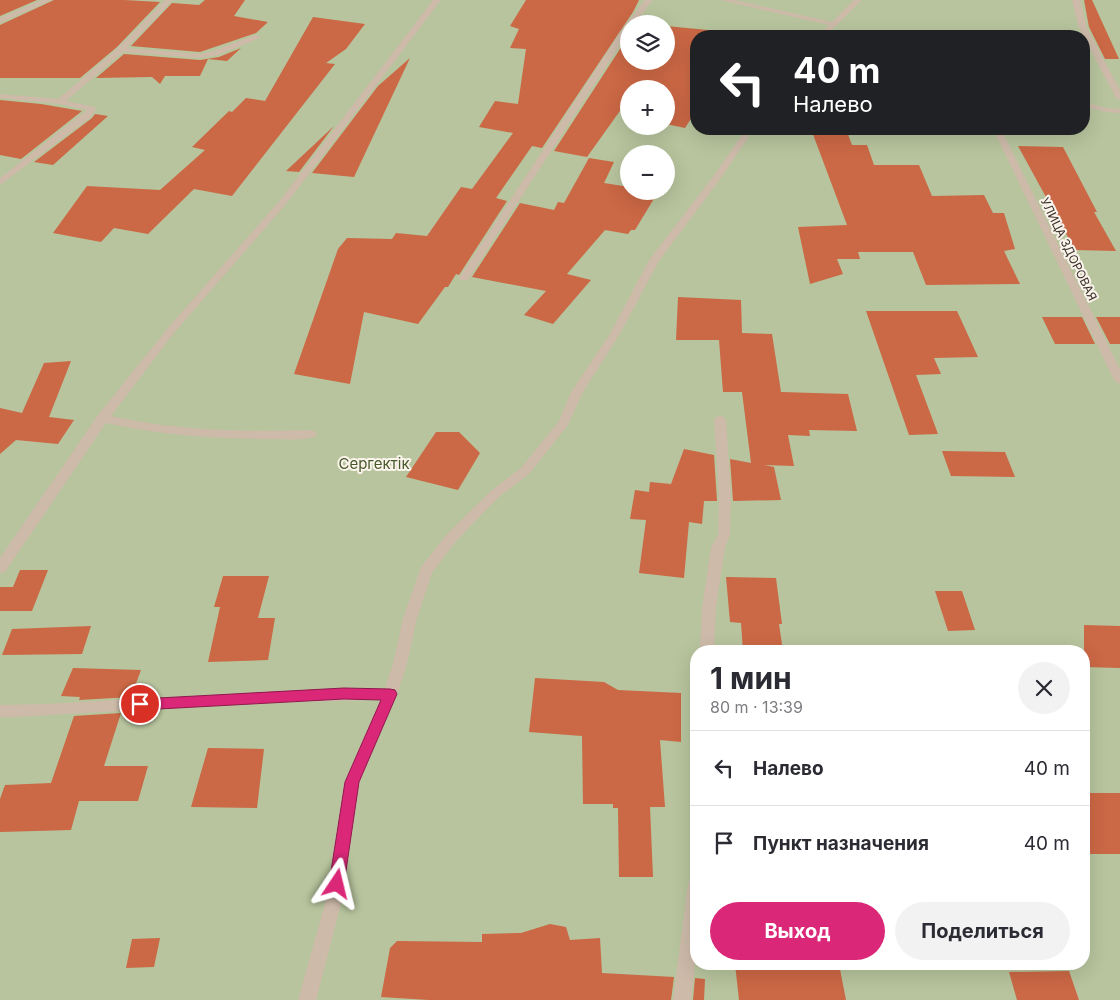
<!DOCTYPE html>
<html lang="ru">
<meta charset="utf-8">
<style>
body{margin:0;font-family:Inter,sans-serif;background:#f2f2f3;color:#2b2b33;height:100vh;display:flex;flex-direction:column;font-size:19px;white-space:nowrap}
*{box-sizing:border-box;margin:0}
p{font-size:16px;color:#7c7c81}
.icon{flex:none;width:28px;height:28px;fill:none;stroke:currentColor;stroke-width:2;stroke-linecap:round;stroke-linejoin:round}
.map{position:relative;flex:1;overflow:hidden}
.side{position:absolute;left:690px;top:645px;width:400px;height:325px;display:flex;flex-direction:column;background:#fff;border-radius:20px;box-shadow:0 5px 20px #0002}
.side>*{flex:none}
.top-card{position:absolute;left:690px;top:30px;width:400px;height:105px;border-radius:20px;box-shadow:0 5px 20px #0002;background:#202124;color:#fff;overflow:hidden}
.tools{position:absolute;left:620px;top:15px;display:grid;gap:10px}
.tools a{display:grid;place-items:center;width:55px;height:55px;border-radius:50%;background:#fff;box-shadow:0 5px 20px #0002;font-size:25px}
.pin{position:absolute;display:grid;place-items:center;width:42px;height:42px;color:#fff;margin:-21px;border:2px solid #fff;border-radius:50%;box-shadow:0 1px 5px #0007}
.me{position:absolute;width:55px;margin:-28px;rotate:10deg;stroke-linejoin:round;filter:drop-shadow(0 0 4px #0008)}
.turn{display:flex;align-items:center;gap:18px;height:105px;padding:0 20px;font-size:22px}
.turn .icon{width:65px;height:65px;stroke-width:2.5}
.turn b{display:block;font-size:35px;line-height:42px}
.round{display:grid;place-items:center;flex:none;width:52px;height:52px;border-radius:26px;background:#f2f2f3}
.summary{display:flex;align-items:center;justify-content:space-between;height:85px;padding:0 20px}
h1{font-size:30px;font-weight:700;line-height:38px}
.action{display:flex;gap:10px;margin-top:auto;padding:10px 20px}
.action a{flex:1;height:58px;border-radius:30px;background:#db2777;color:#fff;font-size:20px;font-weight:700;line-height:58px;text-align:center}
.action a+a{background:#f2f2f3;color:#2b2b33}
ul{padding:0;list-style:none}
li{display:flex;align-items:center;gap:15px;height:75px;padding:0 20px;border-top:1px solid #e1e1e2}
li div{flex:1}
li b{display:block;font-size:19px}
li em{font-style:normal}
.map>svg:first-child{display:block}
.green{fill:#b7c49d;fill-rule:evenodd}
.building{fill:#cb6845}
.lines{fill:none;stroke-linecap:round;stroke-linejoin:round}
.minor{fill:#cdbaa9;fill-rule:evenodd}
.route{fill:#db2777;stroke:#8e194d}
.labels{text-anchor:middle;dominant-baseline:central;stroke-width:4;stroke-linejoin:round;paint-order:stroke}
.far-street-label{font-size:12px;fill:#3a2f29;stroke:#fbf4ec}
.park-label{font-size:15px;fill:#485a2c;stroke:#fbf4ec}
</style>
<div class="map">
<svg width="1120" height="1000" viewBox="0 0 1120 1000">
<rect width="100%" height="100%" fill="#f4eadf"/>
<!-- green -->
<path class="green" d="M0,0H1120V1000H0ZM629,24H666V61H629ZM696,36H1084V129H696ZM629,89H666V126H629ZM629,154H666V191H629ZM696,651H1084V964H696Z"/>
<!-- building -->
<g class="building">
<path d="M0,0H37L0,16Z"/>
<path d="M54,0H124L160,2L117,47L80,78H0V25Z"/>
<path d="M205,0H245L234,16L268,22L256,33L200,52L131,46L172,3L199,5Z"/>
<path d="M526,0H639L633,12L542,148L532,146L496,198L507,201L459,275L456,274L448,287H445L418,324L364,312L350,384L294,374L338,249L347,238L392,239L396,233L427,236L461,187L472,189L513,133L479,127L495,101L518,104L526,49L510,48L519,29L510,26Z"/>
<path d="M1084,0H1092L1119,59H1105L1089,27Z"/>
<path d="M313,17L365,24L346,49L326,63L335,64L232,196L194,189L148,234L114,228L101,242L53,233L87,186L160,190L205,150L192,147L229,111L232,112L246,98L265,101Z"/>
<path d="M666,26L718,31L712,36H696V111L685,128L666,124V89H629V109L622,108L587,157L554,151L629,35V61H666Z"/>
<path d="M241,48L227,61L208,59L200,76H165L160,84L152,77L96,78L124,54L200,60L219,57Z"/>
<path d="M410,58L354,177L312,173L378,86Z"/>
<path d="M0,100L41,104L82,111L21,159L0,155Z"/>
<path d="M95,114L108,116L53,165L34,162L92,118Z"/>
<path d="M334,126L299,172L286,171Z"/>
<path d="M811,129H846L852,145H867L874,165H919L932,196L984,195L993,213H1004L1015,249L1004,251L1020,284L926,285L913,252H858L860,259H837L843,274L810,284L798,227L847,225Z"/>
<path d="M1018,146L1063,147L1097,212H1094L1116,251L1075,250Z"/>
<path d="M589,158L614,162L604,183L629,187V191L658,192L635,230H631L628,234L605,230L567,274L591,280L553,324L524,315L546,291L472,277L520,203L554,210L558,202L564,203Z"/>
<path d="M678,297L741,300L742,333L772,334L781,392L848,394L857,431L809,430L810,436L788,435L794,466L764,465L774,467L781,500L733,501L730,459L751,463L742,392H723L719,340H676Z"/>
<path d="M866,311H957L978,357L934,358L941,374L916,375L938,434L909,435Z"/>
<path d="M1042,317H1082L1095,344H1055Z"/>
<path d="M1096,317H1120V344H1110Z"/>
<path d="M71,361L49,417L74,420L58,444L16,440L0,454V408L22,413L44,363Z"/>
<path d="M436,432H459L480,453L458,490L406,477Z"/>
<path d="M684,449L714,455L717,501H704L702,524L689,522L684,578L639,573L646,520L630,519L635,490L649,492L650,482L671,484Z"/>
<path d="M942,451L1005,452L1015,477L951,476Z"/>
<path d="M20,570H48L32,611H0V587H13Z"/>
<path d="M223,576H269L258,618H275L268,660L208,662L220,607H214Z"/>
<path d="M726,577L776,578L782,624H779L783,651H743L741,623L730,622Z"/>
<path d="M935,591H962L975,630L948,631Z"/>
<path d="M1084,625L1120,626V668L1084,667Z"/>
<path d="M91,626L82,654L2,655L12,629Z"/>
<path d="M73,668L141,670L131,697L79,700L80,697L61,696Z"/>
<path d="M535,678L604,682L618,690L681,693V742L660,740L665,807H650L653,877H619L618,808H613V804H583L582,736L529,732Z"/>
<path d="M121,713L104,766H148L138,801H79L71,830L0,832V799L5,785L51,783L74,716Z"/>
<path d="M208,748L264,749L257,808L191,807Z"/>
<rect x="1084" y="793" width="36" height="61"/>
<path d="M550,924L566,927L570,940L600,938L602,973L674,977L671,1000H429L381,997L390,948L397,941L482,942V934L521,933Z"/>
<path d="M160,938L154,967L126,968L132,939Z"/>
<path d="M735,964H839L846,1000H739Z"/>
<path d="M1069,971L1079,1000H1017L1009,972Z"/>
<path d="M695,978L705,979L704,1000H693Z"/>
</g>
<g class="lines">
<!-- minor -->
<g class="minor">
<path d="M42,0H52L0,23V18Z"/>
<path d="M165,0H173L127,48L200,54L213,51L255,35L262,37L218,55L200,58L123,52L66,101L95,107L96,109L91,117L0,185V178L87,110L60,104L0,98V94L58,99L118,48Z"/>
<path d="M433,0H441L287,203L174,333L111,416C177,431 244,432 311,430L315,431L317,434L315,437C301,441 284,439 269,439C214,439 160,435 106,423L5,572L0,573V558L98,415L167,329L281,199Z"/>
<path d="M645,0H653L634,24H629V31L469,278L468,280H460L459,278L625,25Z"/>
<path d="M720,0H734L832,22L854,0H862L826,36H818L829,25Z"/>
<path d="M1072,0H1080L1087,28L1120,90V100L1116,98L1079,28Z"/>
<path d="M1084,102L1106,108L1120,109V113L1106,112L1084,106Z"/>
<path d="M746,129H754L721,178L659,261L621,332L583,392L568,425L529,474L500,496L457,540L432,573L417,618L407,664L397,694L360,782L342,900L316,1000H298L326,900L344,782L380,700L258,703L16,717H0V705L47,704L291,690L385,688L393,664L403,618L421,567L447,534L492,490L521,468L559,421L571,392L611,332L649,260L715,174Z"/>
<path d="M993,129H1001L1120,369V384L1114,380Z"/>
<path d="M720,415L726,419L731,495L730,535L725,547L716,608L714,651H700L702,608L711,547L718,535L719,495L714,419Z"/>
<path d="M696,876V954L691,1000H673L688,884L690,878Z"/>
</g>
</g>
<!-- route -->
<path class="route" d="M344,688L390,689L395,690L397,694L359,782L344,884L342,889L337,891L331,889L329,884L345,782L381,700L344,699L140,710L136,708L134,704L136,700L140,699Z"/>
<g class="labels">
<!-- far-street labels -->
<g class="far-street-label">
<text transform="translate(1069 249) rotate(64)">УЛИЦА ЗДОРОВАЯ</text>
</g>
<!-- park labels -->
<g class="park-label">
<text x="374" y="463">Сергектік</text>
</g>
</g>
</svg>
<div class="tools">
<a><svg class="icon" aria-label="layers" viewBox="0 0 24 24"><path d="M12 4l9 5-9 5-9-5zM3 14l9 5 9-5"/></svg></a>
<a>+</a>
<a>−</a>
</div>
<div class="pin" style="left:140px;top:704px;background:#d93025"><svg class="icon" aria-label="arrive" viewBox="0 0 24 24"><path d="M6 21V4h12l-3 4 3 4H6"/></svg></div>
<svg class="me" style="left:337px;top:884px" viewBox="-20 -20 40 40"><path d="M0-17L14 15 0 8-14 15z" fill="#db2777" stroke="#fff" stroke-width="4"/></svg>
<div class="top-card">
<div class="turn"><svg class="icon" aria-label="left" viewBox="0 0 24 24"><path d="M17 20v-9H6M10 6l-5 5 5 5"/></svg><div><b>40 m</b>Налево</div></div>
</div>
<section class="side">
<div class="summary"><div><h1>1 мин</h1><p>80 m · 13:39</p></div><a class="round"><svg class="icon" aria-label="close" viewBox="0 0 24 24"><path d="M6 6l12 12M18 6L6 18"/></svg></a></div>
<ul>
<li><svg class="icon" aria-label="left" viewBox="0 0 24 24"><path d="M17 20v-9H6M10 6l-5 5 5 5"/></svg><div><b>Налево</b></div><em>40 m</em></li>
<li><svg class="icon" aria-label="arrive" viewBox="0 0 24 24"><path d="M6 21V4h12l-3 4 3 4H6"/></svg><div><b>Пункт назначения</b></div><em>40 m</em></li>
</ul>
<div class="action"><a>Выход</a><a>Поделиться</a></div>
</section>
</div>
